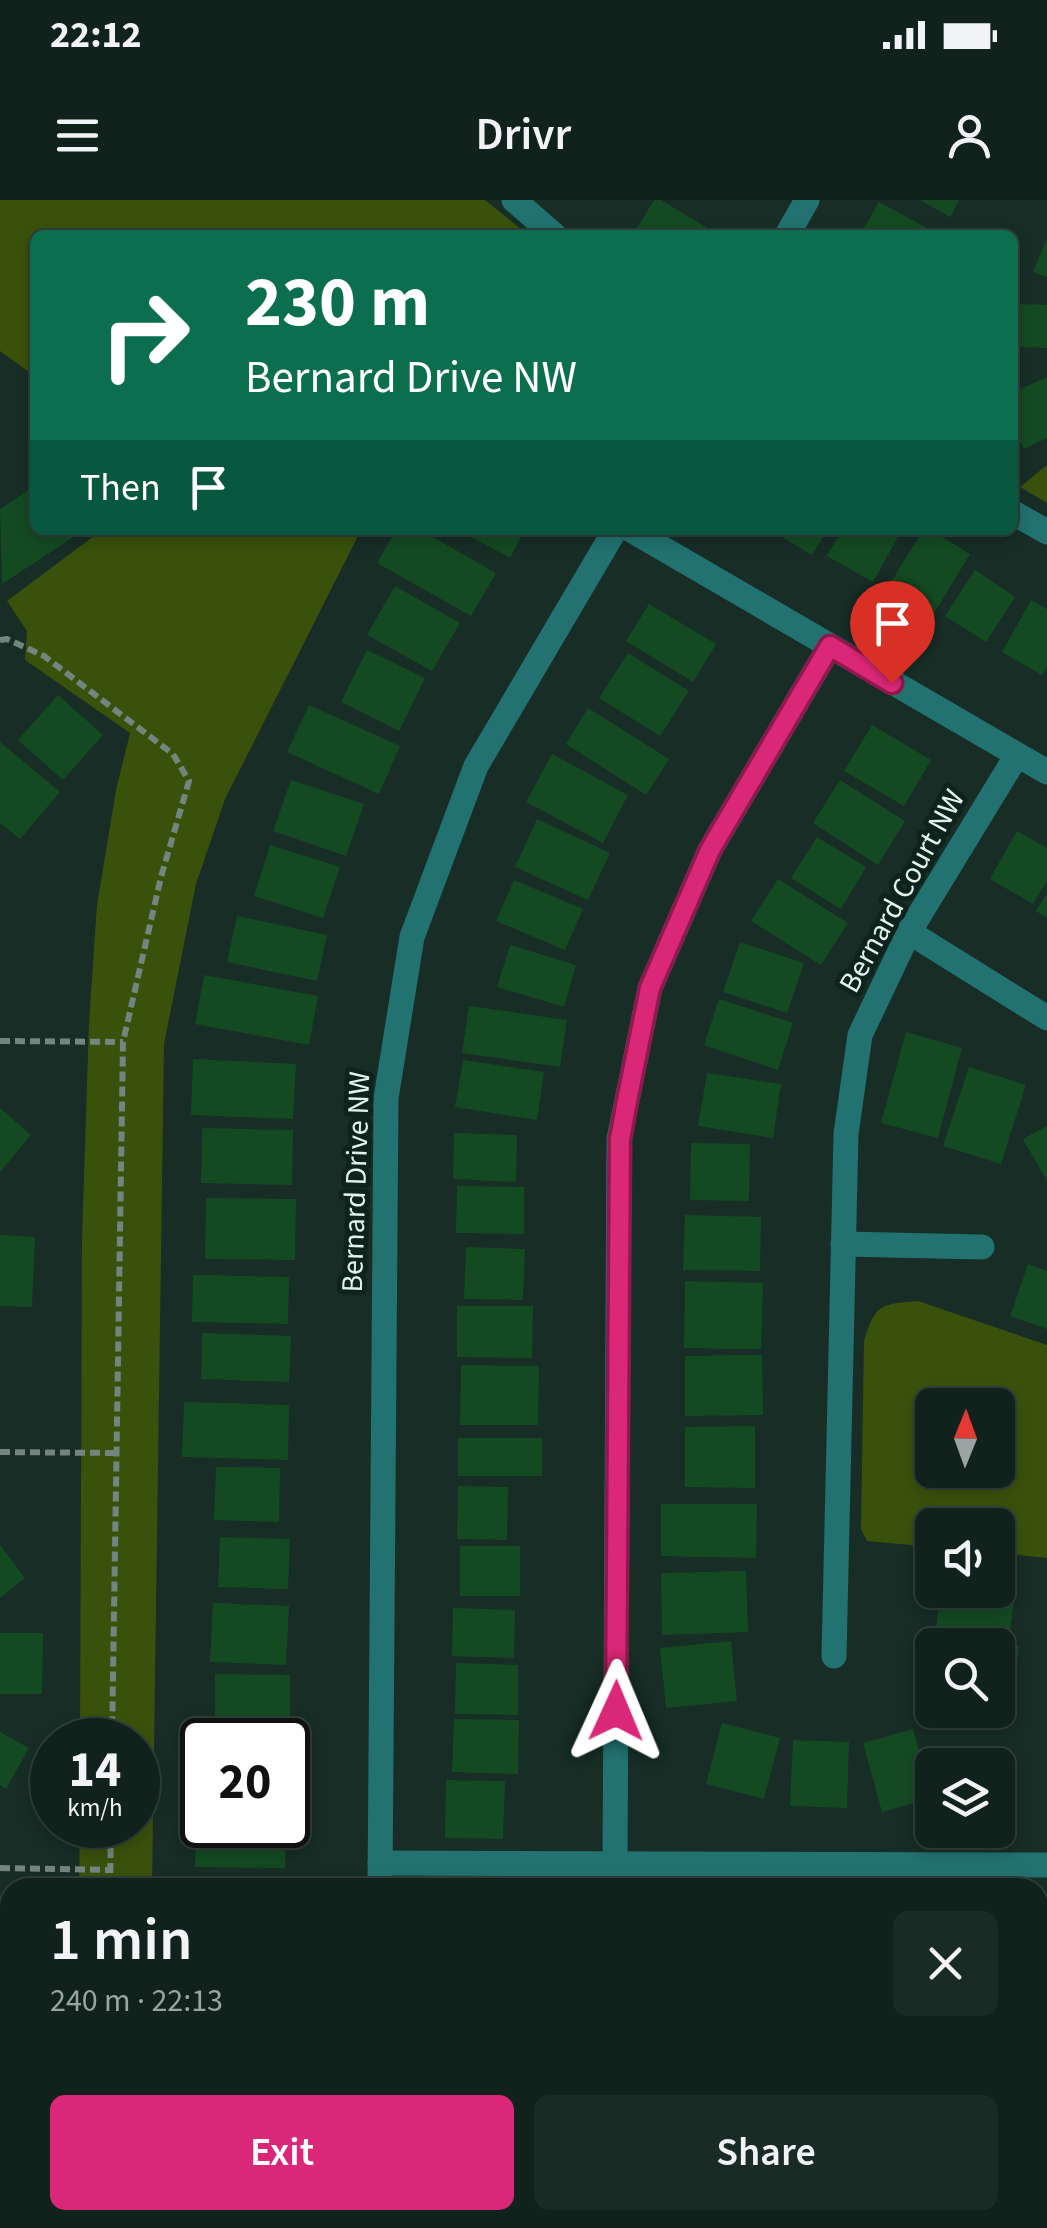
<!DOCTYPE html>
<meta charset="utf-8">
<style>
body{margin:0;font-family:"Source Sans 3",sans-serif;background:#1a2a25;color:#f1f3f6;height:100vh;display:flex;flex-direction:column;font-size:38px;white-space:nowrap}
*{box-sizing:border-box;margin:0}
p{font-size:32px;color:#9ca4a3}
.icon{flex:none;width:55px;height:55px;fill:none;stroke:currentColor;stroke-width:2;stroke-linecap:round;stroke-linejoin:round}
.map{position:relative;flex:1;overflow:hidden}
.details{position:absolute;left:0px;top:1678px;width:1048px;height:352px;display:flex;flex-direction:column;background:#11221c;border-radius:30px 30px 0 0;box-shadow:0 5px 15px #0003,0 0 0 2px #303f3b}
.details>*{flex:none}
.hud{position:absolute;left:30px;top:30px;width:988px;height:305px;border-radius:15px;box-shadow:0 5px 15px #0003,0 0 0 2px #303f3b;background:#0b6e4f;color:#fff;overflow:hidden}
.needle{width:65px;rotate:1deg}
.fabs{position:absolute;left:915px;top:1188px;display:grid;gap:20px}
.fabs a{display:grid;place-items:center;width:100px;height:100px;border-radius:15px;background:#11221c;box-shadow:0 5px 15px #0003,0 0 0 2px #303f3b;font-size:50px}
.speed{position:absolute;left:30px;top:1518px;display:flex;gap:20px;font-size:50px;font-weight:700;text-align:center}
.speed>*{display:grid;place-content:center;width:130px;height:130px;border-radius:50%;background:#11221c;box-shadow:0 5px 15px #0003,0 0 0 2px #303f3b;line-height:1}
.speed small{font-size:25px;font-weight:400}
.speed .limit{border:5px solid #111;border-radius:15px;background:#fff;color:#111}
.pin{position:absolute;display:grid;place-items:center;width:85px;height:85px;color:#fff;margin:-102px -42px;border-radius:50% 50% 50% 0;rotate:-45deg;box-shadow:0 0 10px #0007}
.pin .icon{rotate:45deg}
.me{position:absolute;width:110px;margin:-55px;rotate:1deg;stroke-linejoin:round;filter:drop-shadow(0 0 8px #0008)}
.turn{display:flex;align-items:center;gap:35px;height:210px;padding:0 50px;font-size:45px}
.turn .icon{width:130px;height:130px;stroke-width:2.5}
.turn b{display:block;font-size:70px;line-height:85px}
.then{display:flex;align-items:center;height:95px;padding:0 50px;background:#0003;gap:20px;font-size:38px}
.round{display:grid;place-items:center;flex:none;width:105px;height:105px;border-radius:15px;background:#1a2a25}
.head{display:flex;align-items:center;justify-content:space-between;height:170px;padding:0 50px}
h1{font-size:60px;font-weight:600;line-height:75px}
.action{display:flex;gap:20px;margin-top:auto;padding:20px 50px}
.action a{flex:1;height:115px;border-radius:15px;background:#db2777;color:#fff;font-size:40px;font-weight:600;line-height:115px;text-align:center}
.action a+a{background:#1a2a25;color:#f1f3f6}
.status{display:flex;justify-content:space-between;align-items:center;height:70px;padding:0 50px;background:#11221c;direction:ltr}
.status svg{height:28px;fill:currentColor}
header{display:flex;justify-content:space-between;align-items:center;height:130px;padding:0 50px;background:#11221c;font-size:45px;font-weight:600}
.map>svg:first-child{display:block}
.green{fill:#3a510c;fill-rule:evenodd}
.building{fill:#144a22}
.lines{fill:none;stroke-linecap:round;stroke-linejoin:round}
.path{stroke:#72857e;stroke-width:6;stroke-dasharray:10 5;stroke-linecap:butt}
.minor{stroke:#217270;stroke-width:25}
.route-casing{stroke:#8e194d;stroke-width:25}
.route{stroke:#db2777;stroke-width:18}
.labels{text-anchor:middle;dominant-baseline:central;stroke-width:10;stroke-linejoin:round;paint-order:stroke}
.street-label{font-size:30px;fill:#e4f2ed;stroke:#0d231c}
</style>
<div class="status"><b>22:12</b><svg viewBox="0 0 49 12"><path d="M0 12V9h3v3zM5 12V6h3v6zM10 12V3h3v9zM15 12V0h3v12zM26 1h20v11H26zM47 4h2v5h-2z"/></svg></div>
<header><svg class="icon" aria-label="menu" viewBox="0 0 24 24"><path d="M4 6h16M4 12h16M4 18h16"/></svg>Drivr<svg class="icon" aria-label="person" viewBox="0 0 24 24"><circle cx="12" cy="8" r="4"/><path d="M4 21q1-7 8-7t8 7"/></svg></header>
<div class="map">
<svg width="1047" height="2028" viewBox="0 0 1047 2028">
<rect width="100%" height="100%" fill="#172d26"/>
<!-- green -->
<g class="green">
<path d="M0,0H485L528,35H35V176L0,151Z"/>
<path d="M1047,265V303L1020,287Z"/>
<path d="M102,330H361L225,599L196,684L164,844L152,1688L79,1687L80,1625H138V1540H80L82,1040L89,822L97,705L116,590L130,533L25,460L27,431L7,401Z"/>
<path d="M918,1101L1047,1145V1358L998,1353V1325H932V1347L867,1341L861,1329L864,1141C875,1104 881,1104 918,1101ZM932,1205H998V1270H932Z"/>
<path d="M10,1967V2020H552V2028H0V1988Z"/>
</g>
<!-- building -->
<g class="building">
<path d="M654,0H661L711,30L708,35H633Z"/>
<path d="M920,0H959L950,17Z"/>
<path d="M879,2L936,33L934,35H860Z"/>
<path d="M1047,38V77L1033,72Z"/>
<path d="M1012,104L1047,105V148L1012,147Z"/>
<path d="M1047,177V238L1024,249L1012,225V193Z"/>
<path d="M35,286V330H70L75,336L2,384L0,309Z"/>
<path d="M396,330H420L496,373L471,416L377,363Z"/>
<path d="M458,330H525L510,358Z"/>
<path d="M770,330H827L812,355Z"/>
<path d="M842,330H895L900,333L873,382L827,356Z"/>
<path d="M923,330H931L970,354L928,423L883,395Z"/>
<path d="M975,370L1015,397L986,442L945,416Z"/>
<path d="M395,386L460,423L432,471L367,435Z"/>
<path d="M1031,400L1047,409V466L1042,475L1002,452Z"/>
<path d="M649,404L716,444L693,482L626,441Z"/>
<path d="M367,450L425,478L399,531L341,502Z"/>
<path d="M628,453L689,491L660,536L599,498Z"/>
<path d="M58,495L103,535L63,580L18,540Z"/>
<path d="M309,505L400,546L379,594L287,552Z"/>
<path d="M588,508L669,559L646,595L566,544Z"/>
<path d="M872,525L931,560L904,606L844,571Z"/>
<path d="M0,542L60,592L20,639L0,623Z"/>
<path d="M552,554L628,595L603,643L526,602Z"/>
<path d="M291,580L364,604L346,656L273,631Z"/>
<path d="M840,580L905,621L878,665L813,623Z"/>
<path d="M537,619L610,653L588,700L515,667Z"/>
<path d="M1017,631L1047,648V681L1033,704L990,679Z"/>
<path d="M817,637L866,667L841,709L791,678Z"/>
<path d="M270,645L340,667L323,718L254,696Z"/>
<path d="M778,679L848,723L821,765L751,721Z"/>
<path d="M514,680L583,709L565,750L496,721Z"/>
<path d="M1047,693V718L1036,711Z"/>
<path d="M237,716L327,735L317,781L227,762Z"/>
<path d="M740,742L804,763L787,813L723,792Z"/>
<path d="M510,745L576,765L564,807L497,787Z"/>
<path d="M204,775L318,796L309,845L195,824Z"/>
<path d="M719,799L793,823L778,870L704,845Z"/>
<path d="M469,806L567,820L560,867L462,853Z"/>
<path d="M906,832L962,848L938,938L881,923Z"/>
<path d="M193,859L296,864L293,919L191,915Z"/>
<path d="M463,860L544,872L537,920L455,907Z"/>
<path d="M969,867L1026,885L1001,964L943,946Z"/>
<path d="M707,873L781,884L773,938L698,926Z"/>
<path d="M0,908L31,935L0,972Z"/>
<path d="M1047,926V981L1023,939Z"/>
<path d="M202,928L293,930L292,985L201,983Z"/>
<path d="M454,933L517,935L516,982L453,979Z"/>
<path d="M691,943L750,944L749,1001L690,1000Z"/>
<path d="M457,986L524,987V1034L456,1033Z"/>
<path d="M206,998L296,999L295,1060L205,1059Z"/>
<path d="M685,1015L761,1017L760,1071L683,1070Z"/>
<path d="M0,1035L35,1037L32,1107L0,1106Z"/>
<path d="M466,1047L525,1049L523,1100L464,1099Z"/>
<path d="M1028,1064L1047,1071V1129L1010,1116Z"/>
<path d="M193,1075L289,1077L288,1124L192,1122Z"/>
<path d="M685,1081L763,1083L761,1149L684,1148Z"/>
<path d="M457,1106H533L532,1158L457,1157Z"/>
<path d="M202,1133L291,1136L289,1182L201,1179Z"/>
<path d="M762,1155L763,1215L685,1216V1156Z"/>
<path d="M461,1165L539,1166L538,1225H460Z"/>
<path d="M184,1202L289,1205L288,1260L182,1257Z"/>
<path d="M755,1226V1288L685,1287V1227Z"/>
<rect x="458" y="1238" width="84" height="38"/>
<path d="M216,1267L280,1268L279,1322L214,1320Z"/>
<path d="M458,1286L508,1287L507,1340L457,1339Z"/>
<path d="M661,1304H757L756,1358L661,1356Z"/>
<path d="M220,1337L290,1339L288,1389L218,1387Z"/>
<path d="M0,1345L25,1378L0,1398Z"/>
<rect x="460" y="1346" width="60" height="50"/>
<path d="M746,1371L748,1432L662,1435L661,1373Z"/>
<path d="M998,1374L1017,1377L1009,1439L936,1430L941,1390H998Z"/>
<path d="M213,1403L289,1406L286,1465L210,1462Z"/>
<path d="M453,1408L515,1410L514,1458L452,1456Z"/>
<path d="M0,1433H43L42,1494H0Z"/>
<path d="M927,1437L984,1442V1445H932V1510H998V1444L1019,1446L1012,1520L920,1512Z"/>
<path d="M731,1441L737,1501L666,1508L660,1448Z"/>
<path d="M456,1463L518,1465V1515L455,1514Z"/>
<path d="M215,1474L290,1475V1530H215Z"/>
<path d="M454,1519L519,1520L518,1574L452,1572Z"/>
<path d="M722,1523L780,1538L764,1599L706,1584Z"/>
<path d="M913,1529L932,1598L882,1612L863,1543Z"/>
<path d="M0,1532L29,1548L6,1589L0,1585Z"/>
<path d="M793,1540L849,1542L847,1608L790,1606Z"/>
<path d="M446,1580L505,1581L503,1639L445,1638Z"/>
<path d="M196,1610H202V1625H286L285,1668L195,1667Z"/>
<path d="M5,1716H10V1810H4Z"/>
<path d="M1038,1983H1047V2028H1026V2020H1038Z"/>
</g>
<g class="lines">
<!-- path -->
<g class="path">
<path d="M0,440L7,439L44,456L173,554L189,581L161,677L123,842L112,1540"/>
<path d="M0,841L123,842"/>
<path d="M0,1252L115,1253"/>
<path d="M0,1668L111,1670"/>
<path d="M110,1688L111,1625"/>
<path d="M1038,1859H1047"/>
<path d="M11,2028L15,2020"/>
</g>
<!-- minor -->
<g class="minor">
<path d="M514,0L554,35"/>
<path d="M787,35L807,0"/>
<path d="M1012,312L1047,332"/>
<path d="M631,330L1047,572"/>
<path d="M909,732L1047,818"/>
<path d="M843,1044L982,1047"/>
<path d="M834,1456L846,934L860,835L909,732L1017,555"/>
<path d="M380,1663L1047,1665"/>
<path d="M615,1664L619,939L650,788L710,650L830,446"/>
<path d="M380,1688L386,898L412,737L476,566L615,330"/>
<path d="M0,1893H10"/>
<path d="M1038,1903H1047"/>
<path d="M952,2028V2020"/>
</g>
</g>
<g class="lines">
<defs>
<path id="route" d="M616,1511L620,939L627,901L650,788L710,650L830,446L892,483"/>
</defs>
<!-- route casing -->
<use href="#route" class="route-casing"/>
<!-- route -->
<use href="#route" class="route"/>
</g>
<g class="labels">
<!-- street labels -->
<g class="street-label">
<text transform="translate(902 691) rotate(-61)">Bernard Court NW</text>
<text transform="translate(356 982) rotate(-88)">Bernard Drive NW</text>
</g>
</g>
</svg>
<div class="fabs">
<a><svg class="needle" viewBox="-14 -14 28 28"><path d="M0-13l5 13h-10z" fill="#e53935"/><path d="M0 13l5-13h-10z" fill="#9ca4a3"/></svg></a>
<a><svg class="icon" aria-label="sound" viewBox="0 0 24 24"><path d="M4 9h4l5-4v14l-5-4H4zM17 9q2 3 0 6"/></svg></a>
<a><svg class="icon" aria-label="search" viewBox="0 0 24 24"><circle cx="10" cy="10" r="6"/><path d="M15 15l6 6"/></svg></a>
<a><svg class="icon" aria-label="layers" viewBox="0 0 24 24"><path d="M12 4l9 5-9 5-9-5zM3 14l9 5 9-5"/></svg></a>
</div>
<div class="speed"><div>14<small>km/h</small></div><div class="limit">20</div></div>
<div class="pin" style="left:892px;top:483px;background:#d93025"><svg class="icon" aria-label="arrive" viewBox="0 0 24 24"><path d="M6 21V4h12l-3 4 3 4H6"/></svg></div>
<svg class="me" style="left:616px;top:1511px" viewBox="-20 -20 40 40"><path d="M0-17L14 15 0 8-14 15z" fill="#db2777" stroke="#fff" stroke-width="4"/></svg>
<div class="hud">
<div class="turn"><svg class="icon" aria-label="right" viewBox="0 0 24 24"><path d="M7 20v-9h11M14 6l5 5-5 5"/></svg><div><b>230 m</b>Bernard Drive NW</div></div>
<div class="then">Then<svg class="icon" aria-label="arrive" viewBox="0 0 24 24"><path d="M6 21V4h12l-3 4 3 4H6"/></svg></div>
</div>
<section class="details">
<div class="head"><div><h1>1 min</h1><p>240 m · 22:13</p></div><a class="round"><svg class="icon" aria-label="close" viewBox="0 0 24 24"><path d="M6 6l12 12M18 6L6 18"/></svg></a></div>
<div class="action"><a>Exit</a><a>Share</a></div>
</section>
</div>
